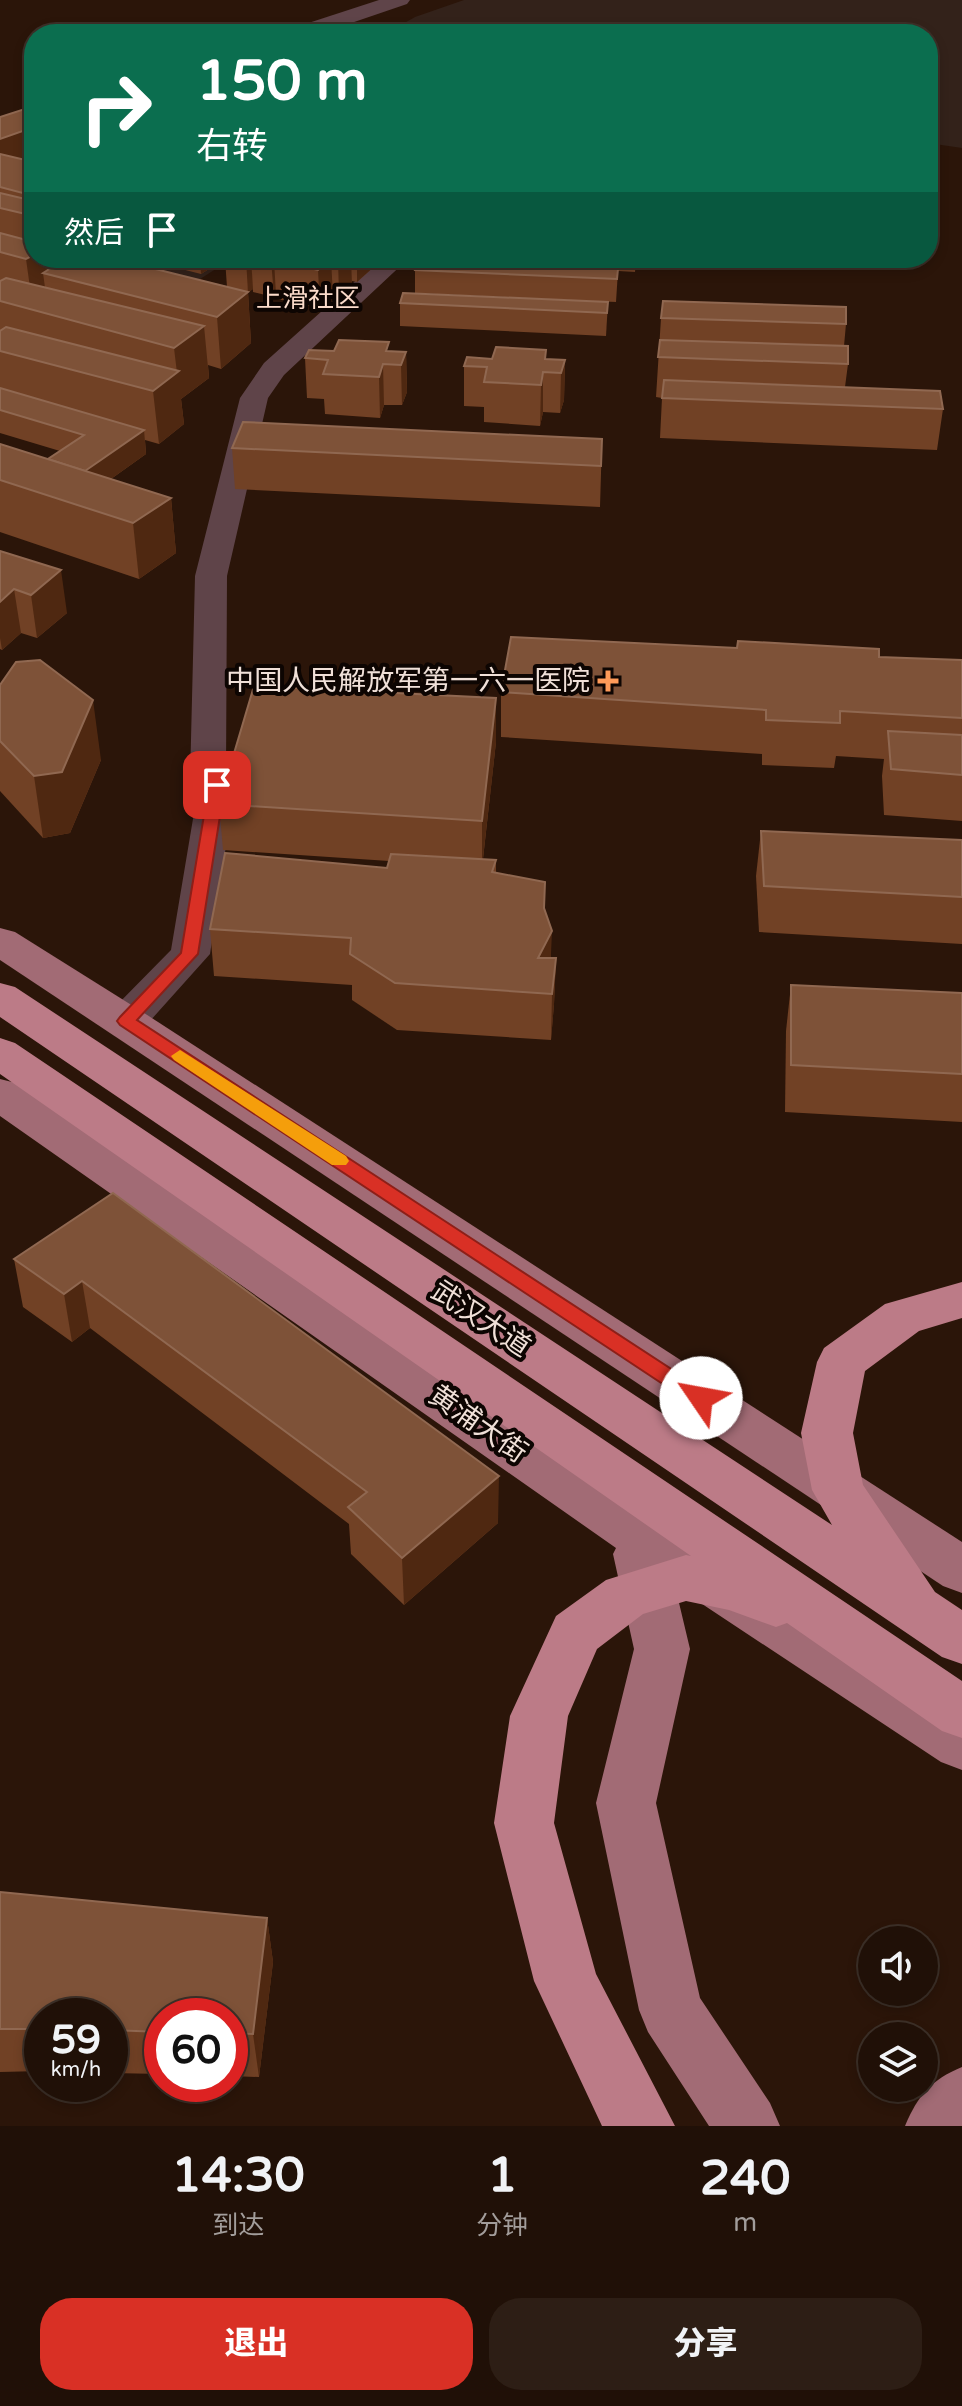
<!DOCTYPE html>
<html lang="zh">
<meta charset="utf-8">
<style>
body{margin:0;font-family:"Varela Round","Noto Sans SC",sans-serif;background:#2d1e15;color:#f1f3f6;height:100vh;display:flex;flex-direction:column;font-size:30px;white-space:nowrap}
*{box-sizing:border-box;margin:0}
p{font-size:26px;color:#a29d9b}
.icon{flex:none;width:44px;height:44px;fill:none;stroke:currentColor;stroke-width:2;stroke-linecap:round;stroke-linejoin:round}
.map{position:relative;height:2126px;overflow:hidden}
.sheet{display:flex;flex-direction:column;background:#201007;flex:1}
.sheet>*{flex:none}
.top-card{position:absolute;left:24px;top:24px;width:914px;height:244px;border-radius:32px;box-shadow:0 4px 12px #0003,0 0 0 2px #3d3028;background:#0b6e4f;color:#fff;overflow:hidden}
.fabs{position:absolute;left:858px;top:1926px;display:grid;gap:16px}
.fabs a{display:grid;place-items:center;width:80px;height:80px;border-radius:50%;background:#201007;box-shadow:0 4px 12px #0003,0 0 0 2px #3d3028;font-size:40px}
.speed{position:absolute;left:24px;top:1998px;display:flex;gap:16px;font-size:40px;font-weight:700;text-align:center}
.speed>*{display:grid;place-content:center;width:104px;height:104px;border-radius:50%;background:#201007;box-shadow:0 4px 12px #0003,0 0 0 2px #3d3028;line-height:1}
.speed small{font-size:20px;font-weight:400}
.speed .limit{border:12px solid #d22;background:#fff;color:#111}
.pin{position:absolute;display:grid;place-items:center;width:68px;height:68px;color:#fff;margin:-34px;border-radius:16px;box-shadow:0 4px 12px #0006}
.me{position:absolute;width:88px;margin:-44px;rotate:303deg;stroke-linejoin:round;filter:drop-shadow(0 0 6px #0008)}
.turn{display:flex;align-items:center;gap:28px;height:168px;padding:0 40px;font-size:36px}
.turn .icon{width:104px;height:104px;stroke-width:2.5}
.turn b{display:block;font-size:56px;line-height:68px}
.then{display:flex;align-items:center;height:76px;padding:0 40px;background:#0003;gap:16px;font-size:30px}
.eta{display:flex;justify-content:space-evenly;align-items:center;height:136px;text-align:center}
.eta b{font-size:48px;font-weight:800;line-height:56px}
.primary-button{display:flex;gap:16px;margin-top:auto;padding:16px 40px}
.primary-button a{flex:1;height:92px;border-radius:32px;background:#d93025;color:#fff;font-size:32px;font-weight:800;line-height:92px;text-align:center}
.primary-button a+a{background:#2d1e15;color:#f1f3f6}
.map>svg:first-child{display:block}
.education{fill:#33221a}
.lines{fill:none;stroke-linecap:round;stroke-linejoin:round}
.minor{fill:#5f4449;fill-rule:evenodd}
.major{fill:#a26b75;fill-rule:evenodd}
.highway{fill:#bc7b87;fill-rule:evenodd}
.wall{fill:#714125}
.shaded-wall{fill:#4f2811}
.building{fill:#7e5238;stroke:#906851;stroke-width:2}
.route{fill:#d93025;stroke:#8d1f18;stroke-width:2}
.slow{fill:#f59e0b}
.poi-dot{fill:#ff9b59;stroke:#0d0502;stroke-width:3}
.labels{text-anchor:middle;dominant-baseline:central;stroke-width:8;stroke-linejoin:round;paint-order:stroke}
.far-quarter-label{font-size:26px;fill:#fbdbca;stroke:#0d0502}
.poi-label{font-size:28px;fill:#f0e0d8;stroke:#0d0502;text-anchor:end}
.street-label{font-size:28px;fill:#f0e0d8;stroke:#0d0502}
</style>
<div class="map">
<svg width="962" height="2126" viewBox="0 0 962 2126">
<rect width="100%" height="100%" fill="#2b1509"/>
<!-- education -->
<g class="education">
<path d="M464,0H962V148L928,143V34H385L415,17Z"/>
<path d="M108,258H233L197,281Z"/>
</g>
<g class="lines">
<!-- minor -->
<g class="minor">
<path d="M379,0H410L407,4L319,34H287L290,29Z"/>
<path d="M381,258H409L284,375L268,398L227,576L226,775L235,785L210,954L141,1031L126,1034L111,1031L105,1021L111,1011L171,950L198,789L190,780L195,576L240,398L264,363Z"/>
</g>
<!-- major -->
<g class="major">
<path d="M0,928L15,932L141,1011L962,1542V1593L943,1586L0,960Z"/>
<path d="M0,1079L16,1083L654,1516L962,1712V1770L941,1762L675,1586L690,1649L656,1803L700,1998L770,2103L780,2126H709L648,2032L639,2010L596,1803L634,1649L613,1554L616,1548L0,1116Z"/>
<path d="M962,2067V2126H905C918,2095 931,2080 962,2067Z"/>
</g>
<!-- highway -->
<g class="highway">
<path d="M0,983L15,987L832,1525L812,1490L801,1433L817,1362L824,1348L885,1304L962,1282V1318L919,1331L865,1371L853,1433L863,1485L935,1592L962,1610V1664L942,1657L0,1017Z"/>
<path d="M0,1038L15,1043L962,1681V1738L942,1731L787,1623L776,1627L729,1610L686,1601L643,1614L597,1649L568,1716L554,1823L596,1974L675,2126H602L534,1981L494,1823L510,1716L556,1616L606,1580L686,1555L691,1556L0,1074Z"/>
</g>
</g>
<!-- wall -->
<g class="wall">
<path d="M34,106V258H111L227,287L225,259L201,274L138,258H388L384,261L377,259V264L357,282L352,281V285L339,296L333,294V297L320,308L277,299L276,295L274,297L253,292V289L248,292L251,343L221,369L208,365L209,378L181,399L184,424L159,444L145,440L146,454L111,479L171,498L176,553L139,579L0,532V444L48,459L60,451L0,433V117Z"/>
<path d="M438,258H636L635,272L618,271L616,302L415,293V270L438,261Z"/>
<path d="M608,302L606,336L400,326V303Z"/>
<path d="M661,318L846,324L844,346L848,364L845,387L943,409L937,450L660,438L662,398L656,397Z"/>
<path d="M546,350V359L565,360L564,400L560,413L543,412L540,426L484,422V407L464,406V366L492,359Z"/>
<path d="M334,351L406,352L407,392L402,405H384L380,418L325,414L324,399L307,398L305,358Z"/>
<path d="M602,439L600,507L235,489L232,448Z"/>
<path d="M0,551L67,613L37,638L21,633L2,650L0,649Z"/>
<path d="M879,657L962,660V821L884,815L882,776L884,759L836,756L834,768L762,765V754L501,737V692Z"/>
<path d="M0,685L101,760L70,833L43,838L0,791Z"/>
<path d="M496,698V742L483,859L496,860V873L545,909L551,958H556L554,1004L551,1040L397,1030L352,1000V985L214,976L210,929L387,868L389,861L223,850L219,804Z"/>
<path d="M761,831L962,840V944L759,932L756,876Z"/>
<path d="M791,985L962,993V1122L785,1112L786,1031Z"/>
<path d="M113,1193L498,1523L404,1605L351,1554L349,1524L90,1328L72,1342L23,1307L14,1259Z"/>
<path d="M0,1892L267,1918L273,1962L259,2077L230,2076V2016H162V2074L110,2073V2016H42V2071L0,2072Z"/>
</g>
<!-- shaded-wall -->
<g class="shaded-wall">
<path d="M34,127V165L0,177V139Z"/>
<path d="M34,255V258H52L54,276L43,273L47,302L33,309L26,259Z"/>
<path d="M200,258H225V259L201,274Z"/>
<path d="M246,258H251L253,289L248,293Z"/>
<path d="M272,258H285L274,260L276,295L274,297L271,259Z"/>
<path d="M331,258L333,297L320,308L318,270Z"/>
<path d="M338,258H351L352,285L339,296Z"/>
<path d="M357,258H376L377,264L357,282Z"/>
<path d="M248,292L251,343L221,369L217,317Z"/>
<path d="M204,326L209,378L181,399L184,424L159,444L153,391L177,373L174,348Z"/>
<path d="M406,352L407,392L402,405L401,365Z"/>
<path d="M565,360L564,400L560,413L561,373Z"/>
<path d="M383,364L384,405L380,418L379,377Z"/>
<path d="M543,372V412L540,426L541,385Z"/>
<path d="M144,430L146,454L80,501L77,476Z"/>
<path d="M171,498L176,553L139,579L133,523Z"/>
<path d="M61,570L67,613L37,638L31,595Z"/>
<path d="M14,589L21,633L2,650L0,638V602Z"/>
<path d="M496,698V742L482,867V821Z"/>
<path d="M93,700L101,760L70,833L43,838L34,776Z"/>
<path d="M552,931L550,977L538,958Z"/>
<path d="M556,958L554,1004L551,1040L552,994Z"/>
<path d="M82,1281L90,1328L72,1342L64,1294Z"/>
<path d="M499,1476L498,1523L404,1605L402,1558Z"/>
<path d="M267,1918L273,1962L259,2077L253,2034Z"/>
</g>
<!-- building -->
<g class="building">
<path d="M34,106V127L0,139V117Z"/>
<path d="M0,154L34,162V196L0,187Z"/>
<path d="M0,193L34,201V216L0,208Z"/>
<path d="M0,233L34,242V255L26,259L0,252Z"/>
<path d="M67,258H111L248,292L217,317L43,273Z"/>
<path d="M277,258H331L318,270L274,260Z"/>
<path d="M418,260L618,269L617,279L415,270Z"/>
<path d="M6,278L204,326L174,348L0,301V281Z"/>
<path d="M403,293L608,302L607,313L400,303Z"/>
<path d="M663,301L846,307V324L661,318Z"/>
<path d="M6,327L179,371L153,391L0,351V331Z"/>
<path d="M339,340L389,342L386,351L406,352L401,365L383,364L379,377L323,374L328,360L305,358L309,350L334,351Z"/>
<path d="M660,340L848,346V364L658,357Z"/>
<path d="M496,347L546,350L545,359L565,360L561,373L543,372L541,385L484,382L487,367L464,366L467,357L492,359Z"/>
<path d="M664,380L940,391L943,409L662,398Z"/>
<path d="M0,388L144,430L85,471L48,459L84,435L0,410Z"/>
<path d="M243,422L602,439L601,466L232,448Z"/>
<path d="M0,444L171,498L133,523L0,480Z"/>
<path d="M0,551L61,570L31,595L14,589L0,602Z"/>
<path d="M511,637L737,648L738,641L879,649V657L962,660V718L840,711V723L766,720V710L501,692Z"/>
<path d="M40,660L93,700L62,772L34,776L0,741V685L16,662Z"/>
<path d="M254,686L496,698L482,821L219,804Z"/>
<path d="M888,731L962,735V775L891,769Z"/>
<path d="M761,831L962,840V897L764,886Z"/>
<path d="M225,853L387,868L391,854L496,860L492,872L545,882L544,908L552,931L538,958H556L552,994L395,983L350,954L351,938L210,929Z"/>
<path d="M791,985L962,993V1074L791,1065Z"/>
<path d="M113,1193L499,1476L402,1558L348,1507L367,1492L82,1281L64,1294L14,1259Z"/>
<path d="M0,1892L267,1918L253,2034L230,2033V2016H162V2032L110,2030V2016H42V2029H0Z"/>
</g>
<!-- route -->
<path class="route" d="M217,780L225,785L198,954L137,1020L708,1393L711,1398L708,1404H693L120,1025L117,1021L120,1017L181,953L209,785Z"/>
<!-- slow -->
<path class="slow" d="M180,1050L346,1156L349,1161L346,1165H332L174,1060L171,1056Z"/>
<!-- markers -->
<path class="poi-dot" d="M604 669h8v8h8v8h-8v8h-8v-8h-8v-8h8z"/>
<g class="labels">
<!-- far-quarter labels -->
<g class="far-quarter-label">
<text x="308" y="298">上滑社区</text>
</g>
<!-- poi labels -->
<g class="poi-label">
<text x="590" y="681">中国人民解放军第一六一医院</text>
</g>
<!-- street labels -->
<g class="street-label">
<text transform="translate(481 1319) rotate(34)">武汉大道</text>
<text transform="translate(478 1424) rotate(35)">黄浦大街</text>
</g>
</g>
</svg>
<div class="fabs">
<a><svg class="icon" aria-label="sound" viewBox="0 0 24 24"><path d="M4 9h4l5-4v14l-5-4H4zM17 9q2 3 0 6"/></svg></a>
<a><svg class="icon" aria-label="layers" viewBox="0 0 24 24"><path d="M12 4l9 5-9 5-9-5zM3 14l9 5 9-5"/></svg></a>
</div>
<div class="speed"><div>59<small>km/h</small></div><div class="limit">60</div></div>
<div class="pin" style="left:217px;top:785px;background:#d93025"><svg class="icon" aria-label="arrive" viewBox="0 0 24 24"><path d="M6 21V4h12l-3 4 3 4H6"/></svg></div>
<svg class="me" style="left:701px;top:1398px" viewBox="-20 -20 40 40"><circle r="19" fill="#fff"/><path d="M0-13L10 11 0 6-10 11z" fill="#d93025"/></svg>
<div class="top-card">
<div class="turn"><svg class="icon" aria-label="right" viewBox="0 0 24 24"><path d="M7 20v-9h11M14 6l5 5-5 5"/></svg><div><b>150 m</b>右转</div></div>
<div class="then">然后<svg class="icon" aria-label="arrive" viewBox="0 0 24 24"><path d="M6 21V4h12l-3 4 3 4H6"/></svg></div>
</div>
</div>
<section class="sheet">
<div class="eta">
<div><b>14:30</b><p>到达</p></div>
<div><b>1</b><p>分钟</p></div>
<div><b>240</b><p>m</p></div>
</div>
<div class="primary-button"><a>退出</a><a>分享</a></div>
</section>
